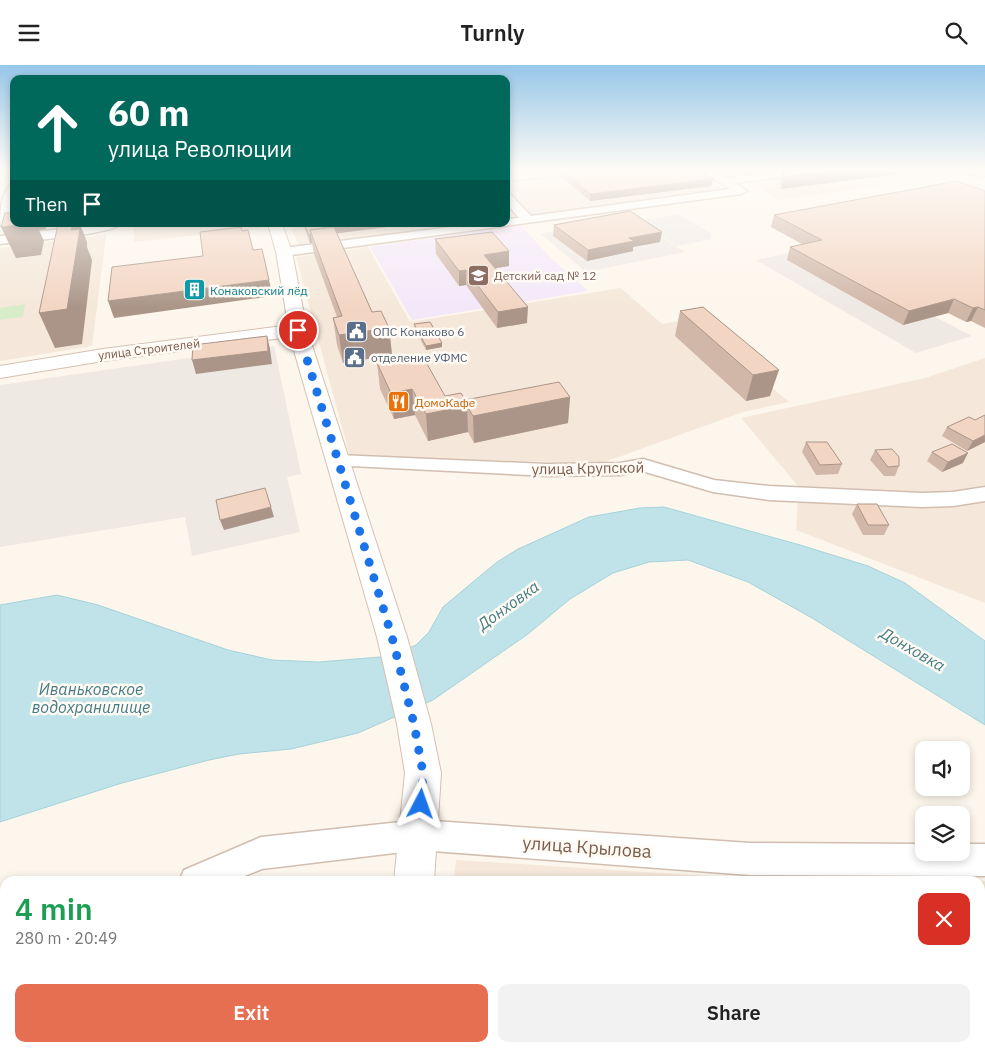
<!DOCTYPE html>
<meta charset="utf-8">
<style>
body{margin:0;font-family:"IBM Plex Sans",sans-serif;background:#f2f2f2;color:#222;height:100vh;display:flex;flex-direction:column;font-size:19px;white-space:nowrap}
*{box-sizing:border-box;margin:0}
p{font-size:16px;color:#767676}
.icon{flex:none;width:28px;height:28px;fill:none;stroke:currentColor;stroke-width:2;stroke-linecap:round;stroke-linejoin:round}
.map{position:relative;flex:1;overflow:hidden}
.panel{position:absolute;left:0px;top:811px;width:985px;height:176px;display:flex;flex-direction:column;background:#fff;border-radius:15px 15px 0 0;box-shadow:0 2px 8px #0003}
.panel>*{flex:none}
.guide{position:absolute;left:10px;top:10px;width:500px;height:152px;border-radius:10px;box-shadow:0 2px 8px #0003;background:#00695c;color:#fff;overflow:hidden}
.tools{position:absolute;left:915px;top:676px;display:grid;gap:10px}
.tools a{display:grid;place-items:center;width:55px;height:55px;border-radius:10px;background:#fff;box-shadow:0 2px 8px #0003;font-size:25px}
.pin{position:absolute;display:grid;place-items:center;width:42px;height:42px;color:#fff;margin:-21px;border:2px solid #fff;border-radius:50%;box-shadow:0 1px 5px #0007}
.me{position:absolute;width:55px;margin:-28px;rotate:4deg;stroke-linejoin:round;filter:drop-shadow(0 0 4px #0008)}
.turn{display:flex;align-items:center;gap:18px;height:105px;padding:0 15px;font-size:22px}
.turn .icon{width:65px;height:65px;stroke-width:2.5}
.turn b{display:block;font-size:35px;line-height:42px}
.then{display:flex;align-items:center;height:48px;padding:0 15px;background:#0003;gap:10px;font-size:19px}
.round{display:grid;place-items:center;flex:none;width:52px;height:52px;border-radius:10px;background:#f2f2f2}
.head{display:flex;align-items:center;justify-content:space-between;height:85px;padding:0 15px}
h1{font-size:30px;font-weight:600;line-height:38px;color:#1e9e55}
.action{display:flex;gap:10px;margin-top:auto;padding:10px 15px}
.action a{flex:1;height:58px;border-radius:10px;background:#e76f51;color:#fff;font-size:20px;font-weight:600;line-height:58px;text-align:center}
.action a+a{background:#f2f2f2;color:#222}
header{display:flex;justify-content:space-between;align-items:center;height:65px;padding:0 15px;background:#fff;font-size:22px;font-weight:600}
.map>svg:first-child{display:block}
.residential{fill:#f5e8da}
.industrial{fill:#efe9e4}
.education{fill:#f3e8fa}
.green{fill:#d8ecc9}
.water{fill:#bfe3e8;stroke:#a5d3da}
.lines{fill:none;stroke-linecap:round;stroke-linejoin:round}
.minor-casing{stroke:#d1beb0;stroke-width:3}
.tertiary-casing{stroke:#d1beb0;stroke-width:2}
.secondary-casing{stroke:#d6c0b0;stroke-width:2}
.minor{fill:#fff;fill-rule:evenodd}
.tertiary{fill:#fff;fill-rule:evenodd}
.secondary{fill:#fff;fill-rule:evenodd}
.wall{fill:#d1b7a8}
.shaded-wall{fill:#aa9588}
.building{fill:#f3d5c3;stroke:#aa9588}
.route{stroke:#1a73e8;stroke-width:9;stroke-dasharray:0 16.2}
.labels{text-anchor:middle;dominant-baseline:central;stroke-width:5;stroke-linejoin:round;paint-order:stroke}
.far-education-label{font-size:12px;fill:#785e54;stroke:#fffaf3;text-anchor:start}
.far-culture-label{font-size:12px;fill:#0d838f;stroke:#fffaf3;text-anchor:start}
.far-service-label{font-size:12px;fill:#4e5e75;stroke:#fffaf3;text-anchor:start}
.far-street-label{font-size:12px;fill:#7a5c4d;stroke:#fffaf3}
.far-food-label{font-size:12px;fill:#c56008;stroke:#fffaf3;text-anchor:start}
.street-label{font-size:15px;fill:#7a5c4d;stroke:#fffaf3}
.water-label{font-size:16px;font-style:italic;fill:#437c86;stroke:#fffaf3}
.near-street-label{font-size:18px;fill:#7a5c4d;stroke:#fffaf3}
</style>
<header><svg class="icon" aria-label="menu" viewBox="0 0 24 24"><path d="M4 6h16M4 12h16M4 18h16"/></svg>Turnly<svg class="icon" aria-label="search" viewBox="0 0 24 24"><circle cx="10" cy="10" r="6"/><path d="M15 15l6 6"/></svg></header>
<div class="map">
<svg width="985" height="987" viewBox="0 0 985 987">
<rect width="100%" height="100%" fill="#fdf6ec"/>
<!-- residential -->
<g class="residential">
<path d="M603,105H693L725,125L534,152L506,123V116Z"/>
<path d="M828,105H893L913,113L890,119L780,135L746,115Z"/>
<path d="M134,159H260L262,163L134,177Z"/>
<path d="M290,159H481L299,182Z"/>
<path d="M106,170L92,281L0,296V183Z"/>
<path d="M368,182L410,257L621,223L662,259L692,254L789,337L743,347L602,398L350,392L296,192Z"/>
<path d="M985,293V538L796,465L799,422L741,353L925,313Z"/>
<path d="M456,795L769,815L985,816V987H440V982H980V816H454Z"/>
<path d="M5,944V982L297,983L295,987H0V947Z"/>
</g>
<!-- industrial -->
<g class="industrial">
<path d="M679,149L710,168L711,174L677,181L639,156Z"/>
<path d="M630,152L685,187L586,207L541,169Z"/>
<path d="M805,184L972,271L916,288L756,195Z"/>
<path d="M274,281L301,409L287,412L300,467L192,491L185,452L0,482V320Z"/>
</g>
<!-- education -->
<path class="education" d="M520,160L551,193L588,226L412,255L370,182Z"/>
<!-- green -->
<path class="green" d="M25,239L23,252L0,255V243Z"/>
<!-- water -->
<path class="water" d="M664,442L800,480L868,501L905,518L985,576V660L812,553L748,517L688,495L649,497L613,508L570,534L528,569L433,635L358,668L291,684L239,689L209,695L122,718L0,757V540L57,530L98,540L228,585L272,595L319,597L392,591L416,580L429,567L443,542L497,497L518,484L589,452L640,443Z"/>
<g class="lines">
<defs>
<g id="minor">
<path d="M557,105H590L585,108L506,116V110Z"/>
<path d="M700,105H712L726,113L792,105H820L815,108L735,118L747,126L741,129L284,191L277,187L284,183L475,159H506V154L519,153L506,138V128L510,129L531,151L730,124Z"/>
<path d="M957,105H985V111L962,108Z"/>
<path d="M14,119C14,130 13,156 0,160C0,148 1,123 14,119Z"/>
<path d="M103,159H121C111,170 20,176 0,179V171Z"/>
<path d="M338,390L547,399L620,398L643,394L714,415L769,421L922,428L953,427L985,422V436L953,441L922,442L769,435L713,427L642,406L620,410L547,411L331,400L328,396L331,392Z"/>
<path d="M419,755L750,778L924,779V788H961V779H985V811L750,810L419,785L262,804L232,816H179L184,805L261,772Z"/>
<path d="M5,902V939L0,941V904Z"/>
</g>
<path id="tertiary" d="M268,159H282L292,187L307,265L305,269L298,271L291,269L289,265L276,187Z"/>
<g id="secondary">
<path d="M298,259L305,261L307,265L407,572L431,659L441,708L434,816H394L405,708L397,659L377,572L290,272L103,296L0,313V301L103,284Z"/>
<rect x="373" y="982" width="46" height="5"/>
</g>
</defs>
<!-- minor casing -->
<use href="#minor" class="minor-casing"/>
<!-- tertiary casing -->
<use href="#tertiary" class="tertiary-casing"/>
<!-- secondary casing -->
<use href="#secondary" class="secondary-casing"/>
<!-- minor -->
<use href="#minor" class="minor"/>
<!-- tertiary -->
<use href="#tertiary" class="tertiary"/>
<!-- secondary -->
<use href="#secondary" class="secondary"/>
</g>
<!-- wall -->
<g class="wall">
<path d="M736,105H780L744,109Z"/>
<path d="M782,105H900L898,109L781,124L780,114Z"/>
<path d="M562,106L713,114L711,121L590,136L562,112Z"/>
<path d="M985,126V263L971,256L966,257L948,248L903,260L787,195L790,182L802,179L771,162L774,150Z"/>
<path d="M303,159H411L337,168L372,247L389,263L392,290L343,298L337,280L333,253L337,252L314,189L312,178H310Z"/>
<path d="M554,160L660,177L633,182V186L587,196L553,171Z"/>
<path d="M435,174L509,186V201L496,203L527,258L497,263L466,220L459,221L436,189Z"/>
<path d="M703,242L770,331L746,336L675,271L680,246Z"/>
<path d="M414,259L442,278V282L426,285L415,264Z"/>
<path d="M377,298L445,331L465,335L570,332L568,358L474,378L468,367L428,376L415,350L394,354L380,324Z"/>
<path d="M947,362L985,377L967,386L942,371Z"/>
<path d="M806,377L842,399L838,409L816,410L802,387Z"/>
<path d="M875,385L899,401L895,411H884L870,395Z"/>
<path d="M932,387L963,398L942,407L927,396Z"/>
<path d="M857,439L889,460L884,470H863L852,449Z"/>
<path d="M820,982H875L876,987H821Z"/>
</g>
<!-- shaded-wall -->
<g class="shaded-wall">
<path d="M745,105H780L744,109Z"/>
<path d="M842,105H900L898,109L781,124L784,112Z"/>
<path d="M713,114L711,121L590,136V129Z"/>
<path d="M19,159H47L46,164L39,165L44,176L41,190L16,193L1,162Z"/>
<path d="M73,159H80L87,177V182L92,195L82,279L55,283L39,248L71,165Z"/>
<path d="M349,159H411L332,169L329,161Z"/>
<path d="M662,167L660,177L633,182V186L587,196L588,185L629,173Z"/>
<path d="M309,170H311L312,178H310Z"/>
<path d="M509,186V201L484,205V190Z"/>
<path d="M466,205V220L459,221V206Z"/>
<path d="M269,215L273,231L114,253L108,236Z"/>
<path d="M954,234L948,248L903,260L909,246Z"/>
<path d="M528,242L527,258L497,263L498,247Z"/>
<path d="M978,242L971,256L966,257L973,243Z"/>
<path d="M389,263L392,290L343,298L339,270Z"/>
<path d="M267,271L270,284L272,299L196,309L192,295Z"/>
<path d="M442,278V282L426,285V281Z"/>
<path d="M779,305L770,331L746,336L753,310Z"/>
<path d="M412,324L415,350L394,354L391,328Z"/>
<path d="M570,332L568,358L474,378L473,351Z"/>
<path d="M467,341L468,367L428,376L426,349Z"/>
<path d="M985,370V377L967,386L973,376Z"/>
<path d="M968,388L963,398L942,407L948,397Z"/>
<path d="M271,442L274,452L224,465L220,455Z"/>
<path d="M136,982H146L144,987H134Z"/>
<path d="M258,982H268L267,987H257Z"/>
</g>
<!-- building -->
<g class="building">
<path d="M572,105H696L713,114L590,129L562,106Z"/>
<path d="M783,105H842L784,112Z"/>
<path d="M957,116L985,126V245L978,242L973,243L954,234L909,246L790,182L822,175L774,150Z"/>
<path d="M630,146L662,167L629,173L634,176L588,185L554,160Z"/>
<path d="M5,148H14V159H28L1,162Z"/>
<path d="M58,159H73L71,165L80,164L67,244L39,248Z"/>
<path d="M304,159H349L310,165L311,170H309Z"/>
<path d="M241,162L242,166L248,165L253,185L262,184L269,215L108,236L112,202L203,191L200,167Z"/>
<path d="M334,162L372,247L381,246L389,263L339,270L333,253L342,251L310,165Z"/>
<path d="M492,167L509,186L484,190L528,242L498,247L466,205L459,206L435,174Z"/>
<path d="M703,242L779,305L753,310L680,246Z"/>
<path d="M430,257L442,278L426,281L414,259Z"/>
<path d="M267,271L268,286L192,295L193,280Z"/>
<path d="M422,290L445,331L461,328L465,335L559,317L570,332L473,351L467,341L426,349L412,324L391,328L377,298Z"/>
<path d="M985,350V370L973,376L947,362L969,352L975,355Z"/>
<path d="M806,377H827L842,399L820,400Z"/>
<path d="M952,379L968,388L948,397L932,387Z"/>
<path d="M892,384L899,392V401L888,402L875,385Z"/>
<path d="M265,423L271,442L220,455L216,435Z"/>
<path d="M857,439H877L889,460H868Z"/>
<path d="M101,982H136L134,987H99Z"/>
<path d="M220,982H258L257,987H219Z"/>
<path d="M828,982H875L876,987H829Z"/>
</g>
<!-- sky -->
<linearGradient id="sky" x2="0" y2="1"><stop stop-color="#97c7e8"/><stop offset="0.43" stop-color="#fefbf6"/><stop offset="1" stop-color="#fefbf6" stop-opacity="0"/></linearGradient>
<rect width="985" height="243" fill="url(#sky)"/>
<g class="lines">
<!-- route -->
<path class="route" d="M298,265L392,572L414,659L423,708L421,739"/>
</g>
<!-- icons -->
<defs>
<symbol id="school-square" viewBox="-11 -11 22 22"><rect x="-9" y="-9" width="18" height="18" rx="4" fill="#8d6e63" stroke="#fffaf3"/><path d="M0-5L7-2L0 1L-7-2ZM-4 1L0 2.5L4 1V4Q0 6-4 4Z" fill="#fff"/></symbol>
<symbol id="building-square" viewBox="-11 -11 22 22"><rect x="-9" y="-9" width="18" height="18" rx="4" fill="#0f9aa8" stroke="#fffaf3"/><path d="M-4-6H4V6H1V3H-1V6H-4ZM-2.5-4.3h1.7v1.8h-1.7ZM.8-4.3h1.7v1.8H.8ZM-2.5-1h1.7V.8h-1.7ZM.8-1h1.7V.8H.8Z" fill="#fff"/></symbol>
<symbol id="civic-square" viewBox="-11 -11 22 22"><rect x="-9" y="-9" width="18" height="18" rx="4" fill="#5c6f8a" stroke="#fffaf3"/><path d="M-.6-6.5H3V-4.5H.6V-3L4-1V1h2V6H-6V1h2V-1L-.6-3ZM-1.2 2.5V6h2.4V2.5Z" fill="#fff"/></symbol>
<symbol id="restaurant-square" viewBox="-11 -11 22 22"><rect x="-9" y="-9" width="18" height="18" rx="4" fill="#e8710a" stroke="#fffaf3"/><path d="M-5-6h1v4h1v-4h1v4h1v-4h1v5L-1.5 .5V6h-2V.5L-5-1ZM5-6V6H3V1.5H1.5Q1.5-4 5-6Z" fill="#fff"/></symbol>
</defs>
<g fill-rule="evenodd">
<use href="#school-square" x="466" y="198" width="25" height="25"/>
<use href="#building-square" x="182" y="212" width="25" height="25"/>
<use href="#civic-square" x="344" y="254" width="25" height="25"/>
<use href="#civic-square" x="342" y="280" width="25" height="25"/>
<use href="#restaurant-square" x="386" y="324" width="25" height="25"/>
</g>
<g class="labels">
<!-- far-education labels -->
<g class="far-education-label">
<text x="494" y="210">Детский сад № 12</text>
</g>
<!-- far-culture labels -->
<g class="far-culture-label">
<text x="210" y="225">Конаковский лёд</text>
</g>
<!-- far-service labels -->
<g class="far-service-label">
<text x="373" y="266">ОПС Конаково 6</text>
<text x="371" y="292">отделение УФМС</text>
</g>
<!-- far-street labels -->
<g class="far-street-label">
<text transform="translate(149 284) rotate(-7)">улица Строителей</text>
</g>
<!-- far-food labels -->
<g class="far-food-label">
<text x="415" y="337">ДомоКафе</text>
</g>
<!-- street labels -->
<g class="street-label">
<text transform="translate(588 403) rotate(-1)">улица Крупской</text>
</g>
<!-- water labels -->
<g class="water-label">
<text transform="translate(508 540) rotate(-36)">Донховка</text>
<text transform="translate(913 584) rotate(30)">Донховка</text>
<text x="91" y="624">Иваньковское<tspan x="91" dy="18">водохранилище</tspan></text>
</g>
<!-- near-street labels -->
<g class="near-street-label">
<text transform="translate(587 782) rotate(4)">улица Крылова</text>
</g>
</g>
</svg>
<div class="tools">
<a><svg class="icon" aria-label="sound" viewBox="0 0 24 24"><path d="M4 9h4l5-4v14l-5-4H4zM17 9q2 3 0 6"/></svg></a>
<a><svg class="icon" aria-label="layers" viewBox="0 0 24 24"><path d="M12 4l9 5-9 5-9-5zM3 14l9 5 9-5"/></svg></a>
</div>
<div class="pin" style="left:298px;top:265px;background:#d93025"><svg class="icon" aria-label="arrive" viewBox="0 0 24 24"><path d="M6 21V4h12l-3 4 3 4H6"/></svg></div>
<svg class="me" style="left:421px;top:739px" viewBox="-20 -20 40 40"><path d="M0-17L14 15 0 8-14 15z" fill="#1a73e8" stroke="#fff" stroke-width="4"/></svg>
<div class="guide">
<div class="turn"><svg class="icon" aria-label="ahead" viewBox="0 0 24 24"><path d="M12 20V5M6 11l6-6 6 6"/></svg><div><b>60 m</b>улица Революции</div></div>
<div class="then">Then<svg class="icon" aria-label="arrive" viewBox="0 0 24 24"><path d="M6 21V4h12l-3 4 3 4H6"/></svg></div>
</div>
<section class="panel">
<div class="head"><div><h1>4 min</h1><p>280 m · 20:49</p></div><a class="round" style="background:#d93025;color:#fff"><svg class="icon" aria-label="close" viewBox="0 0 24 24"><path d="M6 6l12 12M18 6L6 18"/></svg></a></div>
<div class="action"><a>Exit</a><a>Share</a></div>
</section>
</div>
